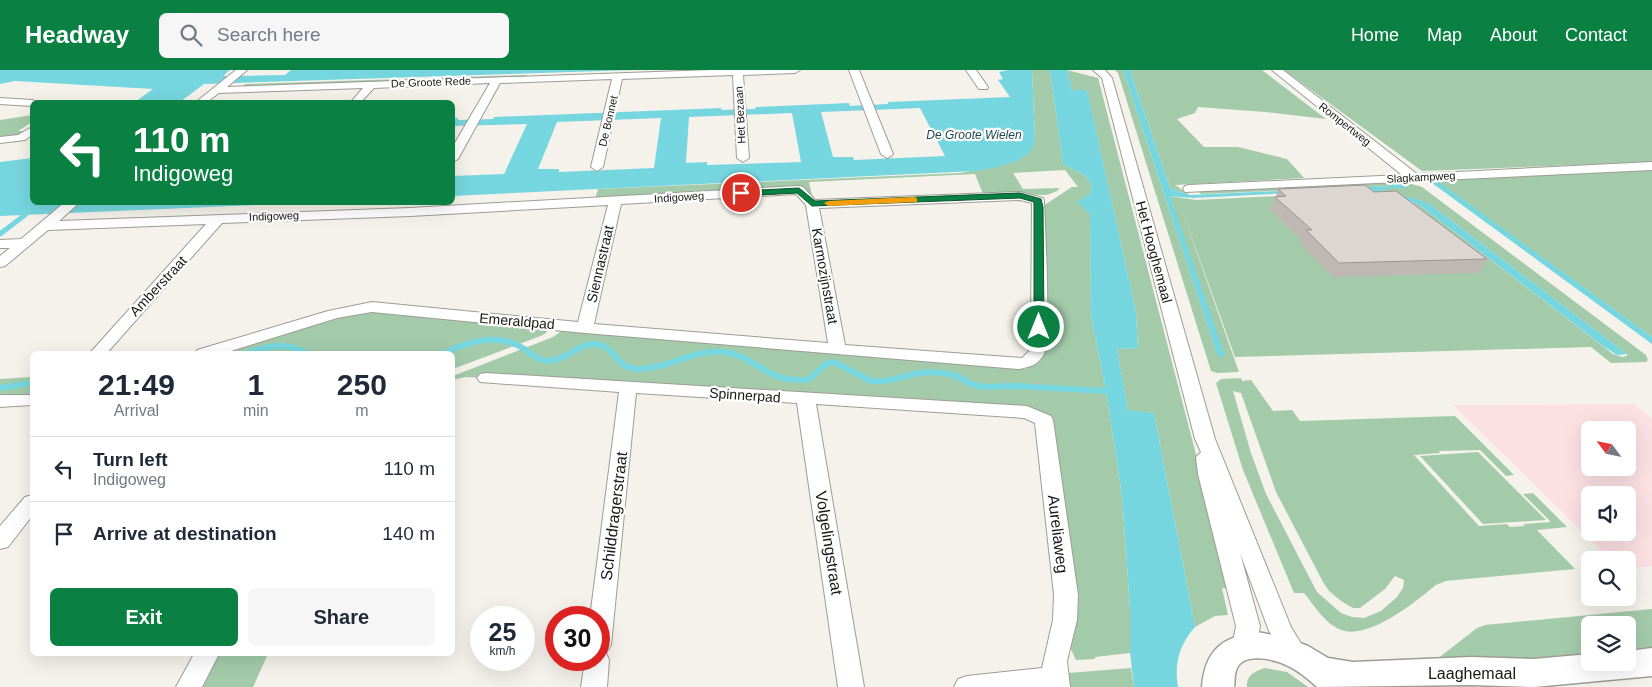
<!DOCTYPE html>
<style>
body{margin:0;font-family:Arial,sans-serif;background:#f6f6f7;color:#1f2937;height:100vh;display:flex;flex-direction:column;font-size:19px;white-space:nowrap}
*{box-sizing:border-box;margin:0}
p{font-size:16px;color:#747a83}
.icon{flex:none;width:28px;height:28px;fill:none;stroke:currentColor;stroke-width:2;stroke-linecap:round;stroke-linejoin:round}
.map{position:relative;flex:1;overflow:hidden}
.panel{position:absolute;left:30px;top:281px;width:425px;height:305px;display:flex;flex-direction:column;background:#fff;border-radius:8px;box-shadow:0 5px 20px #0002}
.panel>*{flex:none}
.guide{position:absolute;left:30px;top:30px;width:425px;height:105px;border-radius:8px;box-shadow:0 5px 20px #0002;background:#0b8043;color:#fff;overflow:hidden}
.needle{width:32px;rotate:303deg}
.buttons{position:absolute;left:1581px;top:351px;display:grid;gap:10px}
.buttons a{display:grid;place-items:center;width:55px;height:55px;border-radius:8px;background:#fff;box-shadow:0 5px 20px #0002;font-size:25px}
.speed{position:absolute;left:470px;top:536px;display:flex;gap:10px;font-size:25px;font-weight:700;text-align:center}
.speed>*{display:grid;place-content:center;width:65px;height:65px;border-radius:50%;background:#fff;box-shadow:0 5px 20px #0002;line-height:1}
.speed small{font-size:12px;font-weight:400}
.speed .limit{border:8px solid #d22;background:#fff;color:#111}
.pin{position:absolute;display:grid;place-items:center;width:42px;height:42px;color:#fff;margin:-21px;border:2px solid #fff;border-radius:50%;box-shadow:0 1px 5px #0007}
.me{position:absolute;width:55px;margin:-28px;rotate:0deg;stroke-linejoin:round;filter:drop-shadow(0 0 4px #0008)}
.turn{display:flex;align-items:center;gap:18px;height:105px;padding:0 20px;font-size:22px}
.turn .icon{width:65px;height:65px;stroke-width:2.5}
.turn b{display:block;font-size:35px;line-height:42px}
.eta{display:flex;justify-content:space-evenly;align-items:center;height:85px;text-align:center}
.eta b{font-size:30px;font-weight:700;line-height:35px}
.action{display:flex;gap:10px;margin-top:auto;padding:10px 20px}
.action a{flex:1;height:58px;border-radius:8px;background:#0b8043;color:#fff;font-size:20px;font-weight:700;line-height:58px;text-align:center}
.action a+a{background:#f6f6f7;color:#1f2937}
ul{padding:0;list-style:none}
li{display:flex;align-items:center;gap:15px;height:65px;padding:0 20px;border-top:1px solid #e0e1e3}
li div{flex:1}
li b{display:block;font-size:19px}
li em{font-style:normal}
header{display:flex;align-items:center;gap:30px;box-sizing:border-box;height:70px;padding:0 25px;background:#0b8043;color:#fff}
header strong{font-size:24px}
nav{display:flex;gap:28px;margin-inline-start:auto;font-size:18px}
.search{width:350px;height:45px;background:#f6f6f7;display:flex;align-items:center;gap:12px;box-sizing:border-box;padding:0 18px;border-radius:8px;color:#747a83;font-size:19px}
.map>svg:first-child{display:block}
.education{fill:#fce1e3;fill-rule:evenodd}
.green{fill:#a3cbaa;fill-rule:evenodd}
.water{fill:#76d6df;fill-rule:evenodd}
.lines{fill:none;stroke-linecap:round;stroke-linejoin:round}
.stream-far1{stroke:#76d6df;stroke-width:5}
.stream{stroke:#76d6df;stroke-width:6}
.minor-casing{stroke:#9f9c96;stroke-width:2}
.tertiary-casing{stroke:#9f9c96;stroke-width:3}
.minor{fill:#fff;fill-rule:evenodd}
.tertiary{fill:#fff;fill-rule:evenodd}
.wall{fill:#beb7b4}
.building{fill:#ddd5d1;stroke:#9b9592}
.route{fill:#0b8043;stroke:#07532c}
.slow{fill:#f59e0b}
.labels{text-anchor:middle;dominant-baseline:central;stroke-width:4.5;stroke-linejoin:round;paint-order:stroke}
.far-street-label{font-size:11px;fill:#191815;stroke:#fff}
.far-water-label{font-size:12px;font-style:italic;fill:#1c494d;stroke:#fff}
.street-label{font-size:14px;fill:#191815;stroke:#fff}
.near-street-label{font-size:16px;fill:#191815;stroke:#fff}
</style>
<header>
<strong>Headway</strong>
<div class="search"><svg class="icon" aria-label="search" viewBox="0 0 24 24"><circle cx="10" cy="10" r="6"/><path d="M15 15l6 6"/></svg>Search here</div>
<nav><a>Home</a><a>Map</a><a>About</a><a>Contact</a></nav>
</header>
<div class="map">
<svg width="1652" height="617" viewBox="0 0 1652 617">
<rect width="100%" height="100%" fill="#f5f2eb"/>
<!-- education -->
<path class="education" d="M1634,334L1652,348V496L1628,498V490H1611L1453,335ZM1590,360H1628V398H1590ZM1590,425H1628V462H1590Z"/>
<!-- green -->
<g class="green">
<path d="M1032,0H1050L1063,94L1086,106L1092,116L1089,124L1084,128L1086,138L1090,144L1091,246L1106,321L1122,426L1130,538V583L1095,587V589L1076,590L1068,573L1045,348L483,308L465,307L453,310V306L553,267L559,263L561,258L1025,299L1037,294L1043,287V136L1072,117H1078L1065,100L1013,103L1023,119L1060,118L1057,121L1047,125L983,124L975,104L809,112L812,125L805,121L595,129L598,119L960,103L1003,95L1021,88L1035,71Z"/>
<path d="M1067,0L1098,8L1231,519L1222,518L1228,545L1215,546L1195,557L1154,343L1128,341L1117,278L1138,279L1136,242L1087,21L1072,20Z"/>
<path d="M1115,0H1123L1218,287L1170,126L1196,130L1361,122L1415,133L1421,136L1613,284L1622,287L1627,286V284L1431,135L1380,121L1390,118H1408L1402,114L1393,116L1201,124L1199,122L1203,120L1401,111L1422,117L1646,285L1648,290L1646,292L1611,293L1591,277L1235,287L1179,132L1239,302L1217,303L1211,301L1118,3Z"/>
<path d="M1130,0H1262L1326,49L1265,42L1198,37L1195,43L1177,49L1204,77H1238L1287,89L1304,108L1175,115L1190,125L1170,118Z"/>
<path d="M1284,0H1652V92L1422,101Z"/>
<path d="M527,5L526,7L242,17L245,14Z"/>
<path d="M32,45V52L18,61H27L21,65L0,69V50Z"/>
<path d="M1652,98V267L1435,110Z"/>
<path d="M377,242L550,257L545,264L538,267L453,299L452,284H215L347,246Z"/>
<path d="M32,307V327L0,328V309Z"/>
<path d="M1241,308L1242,311L1251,310L1273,341L1292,340L1300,351L1455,346L1514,405L1506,406L1480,380L1439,381L1440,383L1414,385L1479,456L1507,454L1510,457L1525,456L1523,454L1551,452L1523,424L1533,423L1567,457L1537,460L1575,499L1446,511L1436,515C1415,532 1363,576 1335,557C1323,550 1313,534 1304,523H1294L1243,400L1216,313L1221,309ZM1233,321L1241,323L1276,422L1323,512L1329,521L1341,531L1353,538H1360L1385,519L1395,506L1404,510L1403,518L1397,527L1381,541L1364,548L1352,547L1341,543L1317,522L1266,424L1251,383Z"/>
<path d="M1478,382L1546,450L1483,454L1420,386Z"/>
<path d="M1652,539V577L1628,579V555H1590V583L1523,589L1432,593L1477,558L1485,555Z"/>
<path d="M215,584H268L253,617H202L200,612Z"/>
<path d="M1131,598L1134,617H1070L1068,603Z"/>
<path d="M1265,598L1287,602L1308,617H1247C1246,605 1255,601 1265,598Z"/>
</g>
<!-- water -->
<g class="water">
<path d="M0,0H230L224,5L225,6L285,5L291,0H634L204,14L180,32H135L153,19L15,11L0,14Z"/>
<path d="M1008,0H1032L1035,71C1034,74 1033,79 1031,81C1018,95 992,98 975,101L453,126L452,106L504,104L527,54L453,56V48H458V50L493,49L494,47L722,38L721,40L755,39L756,37L849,33L850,36L888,34V32L1010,27L998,10L1003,9L999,2ZM920,38L945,86L854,90L853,87H833L821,42ZM792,43L801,92L707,95V92L686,93L689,47ZM661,48L654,98L559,102V99H538L557,52Z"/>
<path d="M1050,0H1067L1072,20H1087L1136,242L1138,279L1117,278L1128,340L1154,343L1195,557C1179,575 1174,594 1178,617H1134L1130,583V538L1122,426L1106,321L1091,246L1090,144L1077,132L1089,124L1092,116L1086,106L1063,94Z"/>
<path d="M1123,0H1130L1170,118L1190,125L1392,116L1391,114H1402L1408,118H1391L1381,121L1420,130L1431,135L1627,284L1617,285L1603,276L1421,136L1415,133L1351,120L1193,128L1170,126L1225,286L1218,287Z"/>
<path d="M32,88V132L305,133L0,146V92Z"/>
<path d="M1439,112L1652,267V274L1432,113Z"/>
</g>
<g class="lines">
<!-- stream-far1 -->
<path class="stream-far1" d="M0,164L25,145"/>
<!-- stream -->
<g class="stream">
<path d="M244,284C266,277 287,270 308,284"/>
<path d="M441,284C466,273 495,262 521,277C530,282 537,291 548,291C567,291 582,269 601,275C617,280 616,299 638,299C670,299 697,276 730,283C747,287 759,298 774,305C785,310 797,310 808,310L826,294L834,292L871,311H886L919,303L934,302L954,305L971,314L983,317L1014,316L1106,321"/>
<path d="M0,318L32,313"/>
</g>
<defs>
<g id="minor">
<path d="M236,0H247L227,17L712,0H800L795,3L743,5L749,88L743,92L737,88L733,5L622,9L603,97L597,101L591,97L612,9L500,13L458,89L452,92V78L490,13L374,18L361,32H351L363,18L219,23L207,32H196Z"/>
<path d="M849,0H859L893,84L891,86L887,88L881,84Z"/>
<path d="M966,0H976L988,17L987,19H979Z"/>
<path d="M1093,0H1105L1112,8L1215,369L1291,557L1308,585L1305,592L1296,595L1287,592L1269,561L1240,483L1260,556L1256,577L1253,584L1244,587L1235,584L1232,577L1236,556L1198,404L1196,387L1201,382L1195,369L1102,8Z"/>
<path d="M1272,0H1283L1417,104L1652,92V100L1185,122L1183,119L1185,116L1189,115L1402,105Z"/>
<path d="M0,28L32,30L37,32H32V36L0,34Z"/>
<path d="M32,57V65L25,70L0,73V67L18,65Z"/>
<path d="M799,116L803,117L815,130L1020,122L1043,128L1044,131C1045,154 1051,272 1044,284C1038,295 1030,297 1019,299L585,263L372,242L337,248L221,284H195L197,280L328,241L372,232L578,252L608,135L410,146L222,153L106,284H89L206,154L48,160L5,196L0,197V186L10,178H0V170L21,169L65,132H80L59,151L410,138ZM796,124L806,135L828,273L594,254L621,134ZM1020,130L1032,133L1031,257L1029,281L1022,288L845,275L819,138Z"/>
<path d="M486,303L1027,336L1051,346L1053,350L1078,525L1077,550L1067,591L1070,617H954L958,609L967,606L1042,598L1053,550L1054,525L1035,353L1024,348L816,334L864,617H838L797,333L636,323L611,575L606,583L609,590L607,617H581L585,590H599V548H590L619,322L480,312L477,308L480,304Z"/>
<path d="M0,325H32V335L0,337Z"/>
<path d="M32,425V446L8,477L0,479V456L25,427Z"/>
<path d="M194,584H219L202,617H176Z"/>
</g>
<path id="tertiary" d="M1257,562L1284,567L1308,576L1328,588L1353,592L1471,587L1534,589L1590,584V592H1628V581L1652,578V606L1534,617L1471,615L1317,617C1308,609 1299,601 1288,596C1275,589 1241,581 1236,601C1234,606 1235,612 1234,617H1202C1205,581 1221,567 1257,562Z"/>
</defs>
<!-- minor casing -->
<use href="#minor" class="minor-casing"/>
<!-- tertiary casing -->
<use href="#tertiary" class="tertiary-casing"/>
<!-- minor -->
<use href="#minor" class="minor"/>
<!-- tertiary -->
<use href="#tertiary" class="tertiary"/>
</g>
<!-- wall -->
<path class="wall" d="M1278,119L1374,122L1487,189L1480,203L1333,207L1301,174L1302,170L1270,140L1275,127H1276Z"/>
<!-- building -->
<path class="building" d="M1365,115L1374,122L1396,121L1487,189L1339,193L1306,160H1312L1275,127L1286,126L1278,119Z"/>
<!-- route -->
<path class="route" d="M799,118L815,131L1020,123L1041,129L1043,137L1044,257L1039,260L1034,257V132L1020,128L812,136L797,123L741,126L737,123L741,121Z"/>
<!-- slow -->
<path class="slow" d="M914,127L917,128V132L828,136L824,133L828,131Z"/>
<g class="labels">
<!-- far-street labels -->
<g class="far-street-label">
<text transform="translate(431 12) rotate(-2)">De Groote Rede</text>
<text transform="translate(740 45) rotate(-93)">Het Bezaan</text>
<text transform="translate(608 51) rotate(-77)">De Bonnet</text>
<text transform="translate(1345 54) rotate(38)">Rompertweg</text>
<text transform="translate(1421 107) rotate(-3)">Slagkampweg</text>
<text transform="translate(679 127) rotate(-4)">Indigoweg</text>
<text transform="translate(274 146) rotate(-2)">Indigoweg</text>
</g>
<!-- far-water labels -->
<g class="far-water-label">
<text x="974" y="65">De Groote Wielen</text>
</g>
<!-- street labels -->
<g class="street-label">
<text transform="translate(1154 182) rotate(75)">Het Hooghemaal</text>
<text transform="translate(600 194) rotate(-77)">Siennastraat</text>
<text transform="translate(825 206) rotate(80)">Karmozijnstraat</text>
<text transform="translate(158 216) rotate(-47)">Amberstraat</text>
<text transform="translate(517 251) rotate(5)">Emeraldpad</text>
<text transform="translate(745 325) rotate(4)">Spinnerpad</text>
</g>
<!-- near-street labels -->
<g class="near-street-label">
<text transform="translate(614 446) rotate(-83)">Schilddragerstraat</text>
<text transform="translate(1058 464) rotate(83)">Aureliaweg</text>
<text transform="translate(829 473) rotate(81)">Volgelingstraat</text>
<text x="1472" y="603">Laaghemaal</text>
</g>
</g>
</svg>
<div class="buttons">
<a><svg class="needle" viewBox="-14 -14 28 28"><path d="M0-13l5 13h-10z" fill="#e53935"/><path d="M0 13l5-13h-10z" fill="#747a83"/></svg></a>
<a><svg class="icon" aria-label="sound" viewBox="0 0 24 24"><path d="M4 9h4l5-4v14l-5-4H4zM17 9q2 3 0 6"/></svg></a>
<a><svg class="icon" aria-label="search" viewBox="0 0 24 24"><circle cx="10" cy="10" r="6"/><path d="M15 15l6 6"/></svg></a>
<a><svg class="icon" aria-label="layers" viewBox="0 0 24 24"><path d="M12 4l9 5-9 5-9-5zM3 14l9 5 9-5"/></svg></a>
</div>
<div class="speed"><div>25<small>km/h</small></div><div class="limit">30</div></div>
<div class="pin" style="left:741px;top:123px;background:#d93025"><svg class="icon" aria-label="arrive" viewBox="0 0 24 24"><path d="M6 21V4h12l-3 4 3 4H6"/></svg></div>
<svg class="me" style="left:1039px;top:257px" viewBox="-20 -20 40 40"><circle r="17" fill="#0b8043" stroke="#fff" stroke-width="3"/><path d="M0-11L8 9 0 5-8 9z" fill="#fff"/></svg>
<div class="guide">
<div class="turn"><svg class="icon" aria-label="left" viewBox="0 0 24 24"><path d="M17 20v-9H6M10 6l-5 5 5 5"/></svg><div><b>110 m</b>Indigoweg</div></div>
</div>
<section class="panel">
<div class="eta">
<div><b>21:49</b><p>Arrival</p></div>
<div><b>1</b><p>min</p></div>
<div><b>250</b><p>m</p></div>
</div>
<ul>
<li><svg class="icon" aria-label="left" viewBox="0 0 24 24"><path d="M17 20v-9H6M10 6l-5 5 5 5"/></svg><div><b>Turn left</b><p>Indigoweg</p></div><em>110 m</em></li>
<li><svg class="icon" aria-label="arrive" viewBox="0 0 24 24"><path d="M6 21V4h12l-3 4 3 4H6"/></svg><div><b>Arrive at destination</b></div><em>140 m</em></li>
</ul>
<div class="action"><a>Exit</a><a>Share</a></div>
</section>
</div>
